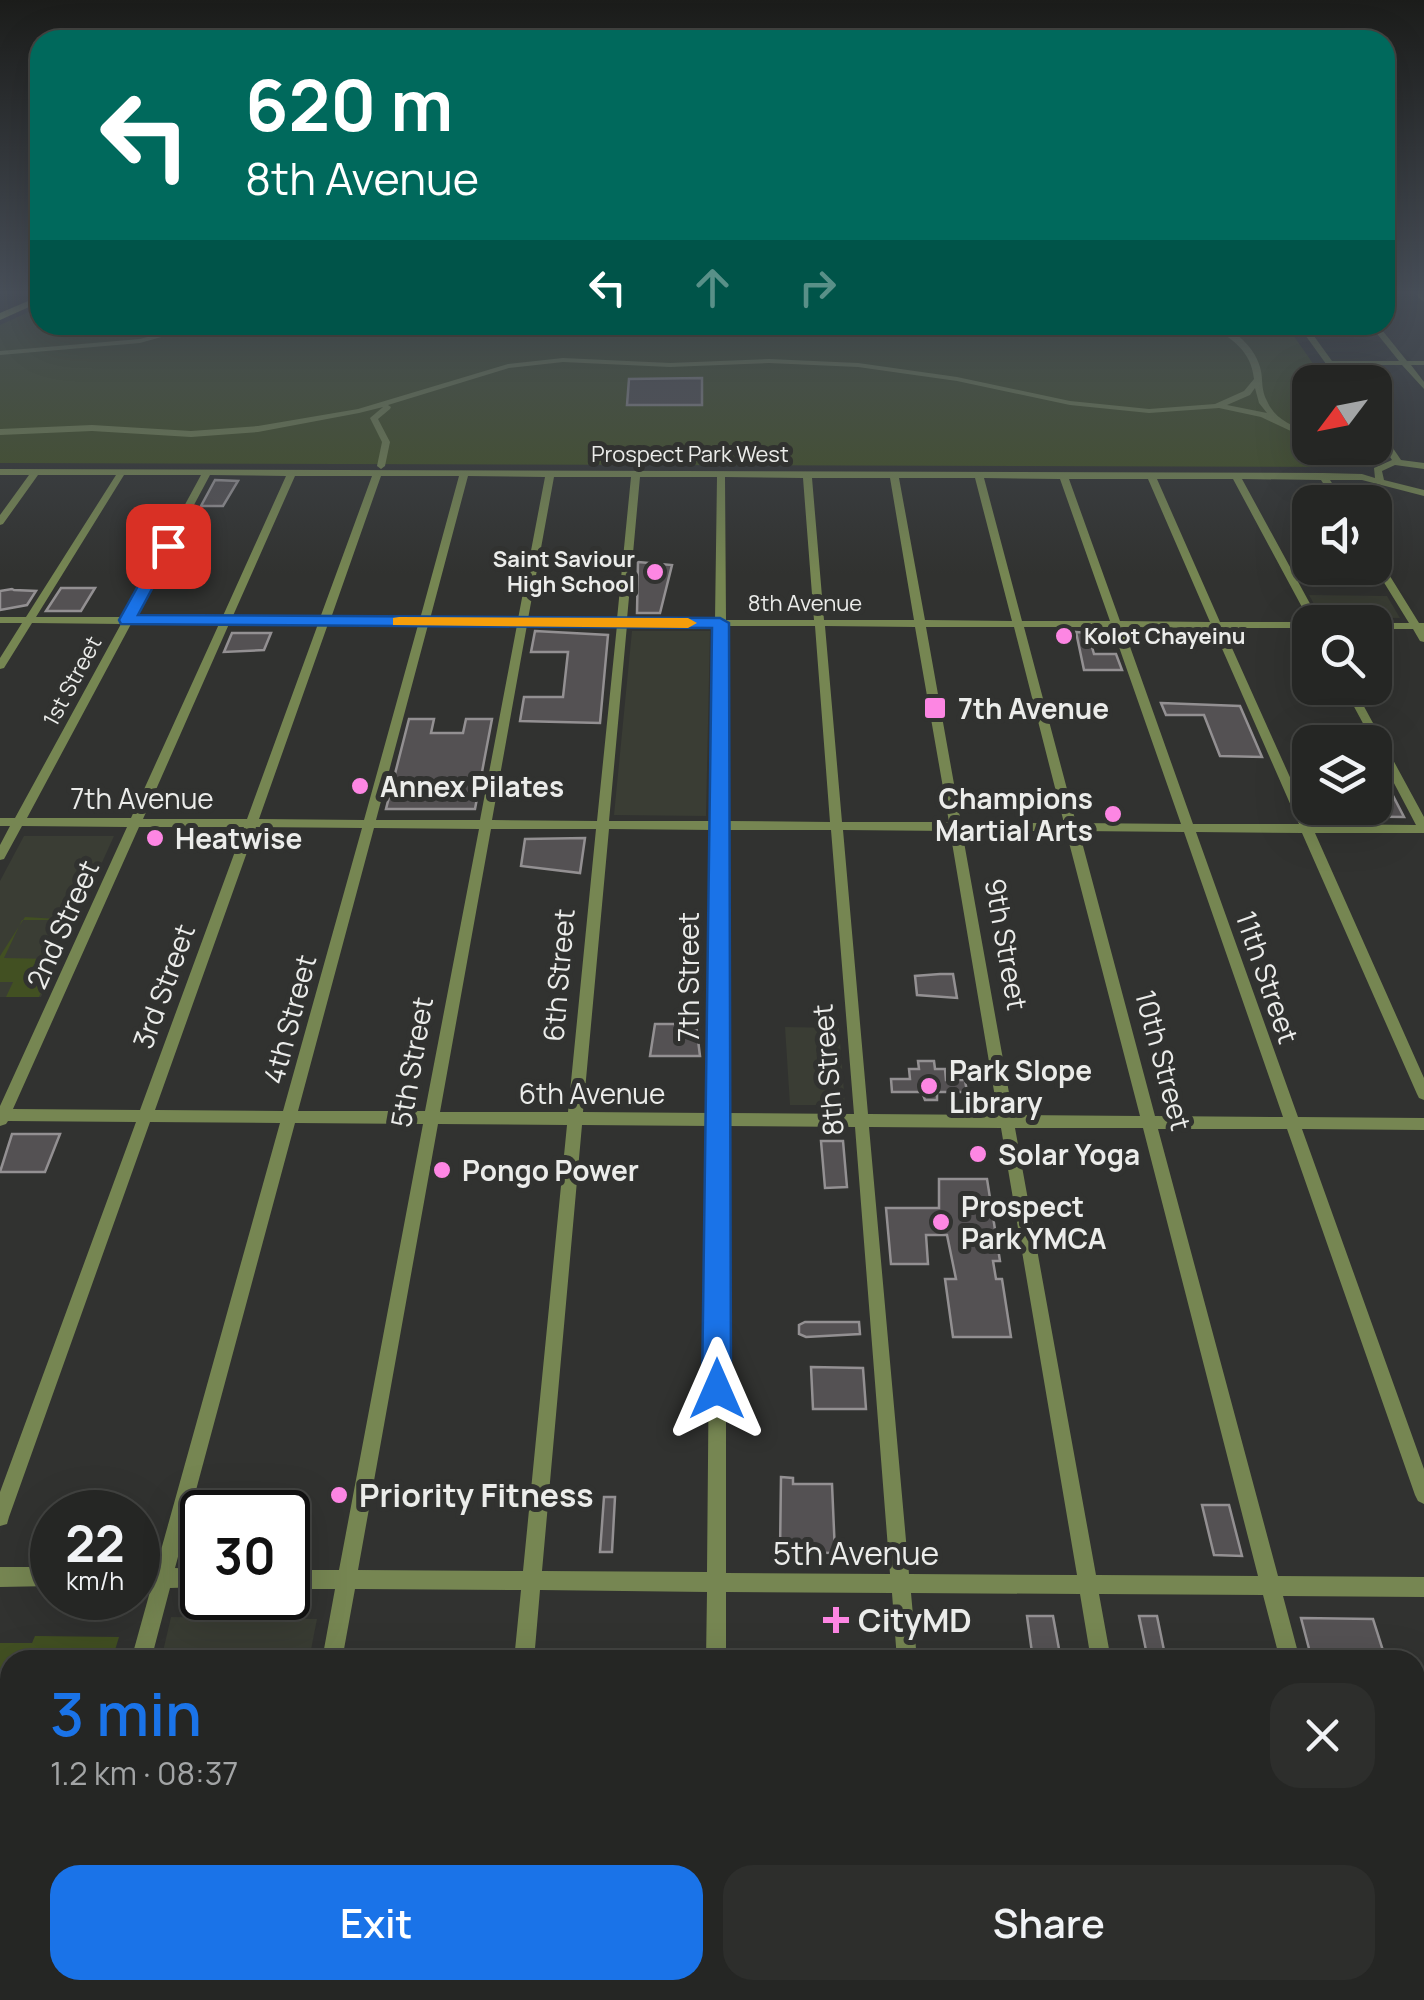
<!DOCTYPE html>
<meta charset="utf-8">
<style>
body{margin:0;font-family:Manrope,sans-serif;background:#2d2e2c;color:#f1f3f6;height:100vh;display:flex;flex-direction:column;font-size:38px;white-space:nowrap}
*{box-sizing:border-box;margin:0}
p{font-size:32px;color:#a3a5a6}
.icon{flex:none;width:55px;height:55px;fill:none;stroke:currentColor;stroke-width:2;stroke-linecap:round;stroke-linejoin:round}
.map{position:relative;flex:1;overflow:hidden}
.side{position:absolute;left:0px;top:1650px;width:1425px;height:350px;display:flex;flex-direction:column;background:#252624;border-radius:30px 30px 0 0;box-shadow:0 10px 40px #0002,0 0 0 2px #424341}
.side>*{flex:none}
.top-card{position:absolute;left:30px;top:30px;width:1365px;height:305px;border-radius:30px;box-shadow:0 10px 40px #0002,0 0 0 2px #424341;background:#00695c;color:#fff;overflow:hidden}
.needle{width:65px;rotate:238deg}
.fabs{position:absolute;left:1292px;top:365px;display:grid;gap:20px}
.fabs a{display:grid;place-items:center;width:100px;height:100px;border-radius:20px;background:#252624;box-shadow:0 10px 40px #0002,0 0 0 2px #424341;font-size:50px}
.speed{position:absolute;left:30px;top:1490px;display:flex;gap:20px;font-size:50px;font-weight:700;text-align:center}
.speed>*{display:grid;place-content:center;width:130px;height:130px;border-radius:50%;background:#252624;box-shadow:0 10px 40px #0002,0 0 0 2px #424341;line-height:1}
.speed small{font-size:25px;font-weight:400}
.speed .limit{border:5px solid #111;border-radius:15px;background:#fff;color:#111}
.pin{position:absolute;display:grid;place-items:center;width:85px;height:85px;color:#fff;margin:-42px;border-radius:20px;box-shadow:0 5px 15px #0006}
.me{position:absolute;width:110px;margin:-55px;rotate:0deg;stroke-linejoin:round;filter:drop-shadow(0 0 8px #0008)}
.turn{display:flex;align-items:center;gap:35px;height:210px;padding:0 50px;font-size:45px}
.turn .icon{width:130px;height:130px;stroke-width:2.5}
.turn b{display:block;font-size:70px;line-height:85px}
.lanes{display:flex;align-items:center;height:95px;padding:0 50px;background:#0003;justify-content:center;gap:50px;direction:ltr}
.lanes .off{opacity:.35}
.round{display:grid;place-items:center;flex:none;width:105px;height:105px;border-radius:30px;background:#2d2e2c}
.summary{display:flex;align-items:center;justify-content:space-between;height:170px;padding:0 50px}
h1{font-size:60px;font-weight:600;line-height:75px;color:#1a73e8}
.cta{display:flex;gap:20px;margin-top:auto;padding:20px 50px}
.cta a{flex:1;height:115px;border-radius:30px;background:#1a73e8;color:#fff;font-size:40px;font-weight:600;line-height:115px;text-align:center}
.cta a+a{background:#2d2e2c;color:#f1f3f6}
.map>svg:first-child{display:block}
.built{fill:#3a3d34}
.green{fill:#425022;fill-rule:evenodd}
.building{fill:#545153;stroke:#939092;stroke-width:2.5}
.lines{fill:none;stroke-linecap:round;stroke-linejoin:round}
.minor{fill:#768652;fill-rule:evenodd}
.major{fill:#b9da6a;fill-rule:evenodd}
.route{fill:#1a73e8;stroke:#114b97;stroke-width:2.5}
.slow{fill:#f59e0b}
.poi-dot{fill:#fd86e3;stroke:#313230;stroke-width:4}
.labels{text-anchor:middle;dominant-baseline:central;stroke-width:10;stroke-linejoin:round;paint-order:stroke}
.far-street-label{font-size:22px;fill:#ebecea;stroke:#313230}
.far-poi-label{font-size:22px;font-weight:bold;fill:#ebecea;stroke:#313230;text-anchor:end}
.poi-label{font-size:28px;font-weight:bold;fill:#ebecea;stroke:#313230;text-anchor:start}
.street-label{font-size:28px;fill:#ebecea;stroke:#313230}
.near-poi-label{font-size:32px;font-weight:bold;fill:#ebecea;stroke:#313230;text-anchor:start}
.near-street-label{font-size:32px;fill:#ebecea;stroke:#313230}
</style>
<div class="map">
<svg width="1424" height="2000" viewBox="0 0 1424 2000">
<rect width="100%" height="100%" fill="#313230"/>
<!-- built -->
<g class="built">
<path d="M1309,595L1387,596L1400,618L1321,617Z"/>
<path d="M632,631H710L706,816L614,815Z"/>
<path d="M24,836H114L41,997H0V881Z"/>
<path d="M785,1027L839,1028L845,1105H790Z"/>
<path d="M171,1617L317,1619L309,1660H161Z"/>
</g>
<!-- green -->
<g class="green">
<path d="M40,307V325H1286L1326,382H1310V448H1371L1375,454L1358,467L0,463V325Z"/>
<path d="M25,917L75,920L39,997H6L13,982H0V956ZM22,920H71L61,943L47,942L40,957H53V959L4,958Z"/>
<path d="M35,1636L119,1637L112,1660H10V1990H19L16,2000H0V1643H32Z"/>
<path d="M86,1990H246L244,2000H74Z"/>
</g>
<!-- building -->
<g class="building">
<path d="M702,378V405H627L629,379Z"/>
<path d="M215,480L238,481L223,506H201Z"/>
<path d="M638,562L672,565L660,613H637Z"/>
<path d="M61,588H95L81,611H46Z"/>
<path d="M12,589L14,590L36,591L27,605L0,610V591Z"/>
<path d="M535,631L608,635L600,723L520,721L524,697H563L568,652H531Z"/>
<path d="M1076,632L1088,633L1094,654H1116L1122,670H1084Z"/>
<path d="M232,633H271L264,650L224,652Z"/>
<path d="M1161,703L1240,706L1262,757L1220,756L1204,715H1166Z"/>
<path d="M409,719H434L431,733H463L466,719H492L475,809H386Z"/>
<path d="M1375,761L1404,817L1315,816L1311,808L1381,805L1375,793Z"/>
<path d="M585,838L580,873L521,866L525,839Z"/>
<path d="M940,974H953L957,998L917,995L915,976Z"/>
<path d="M655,1024H696L700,1056H650Z"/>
<path d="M918,1061H934L935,1069H945L946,1080H965L967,1092H937V1100H925L922,1092H892L891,1079H910L909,1069H919Z"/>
<path d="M12,1134H60L45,1172H0Z"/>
<path d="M821,1141H843L847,1187L825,1188Z"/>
<path d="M939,1179H987L1000,1261H993L996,1279H1002L1011,1337H953L945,1279H956L947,1235H926L928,1264H891L886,1208H939Z"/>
<path d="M805,1322H859L860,1334L806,1337L799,1334V1325Z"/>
<path d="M811,1367L863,1368L866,1409H813Z"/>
<path d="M781,1477L793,1478V1484H832L835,1553L780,1552Z"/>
<path d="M604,1497H615L612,1552H600Z"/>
<path d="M1202,1505H1229L1242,1556L1214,1555Z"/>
<path d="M1027,1616H1053L1061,1660H1033Z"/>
<path d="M1139,1616H1157L1166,1660H1148Z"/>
<path d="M1301,1618L1373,1619L1386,1660H1312Z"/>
</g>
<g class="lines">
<!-- minor -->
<g class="minor">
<path d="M1415,294H1423L1424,302Z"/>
<path d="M191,325H204L140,343L0,355V351L140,339Z"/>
<path d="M1211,325C1233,325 1257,349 1261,371C1263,381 1261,390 1267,401C1275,420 1292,425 1310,434V440L1261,417L1219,408L1149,413L1070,405L957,381L858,367L769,363L670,367L563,362L509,368L388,405L391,407L390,409L378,419L390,442L385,466L381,469L377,466L382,442L370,418L383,407L359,413L258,432L191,437L92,431L0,435V429L92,425L191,431L258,426L358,409L508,364L563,358L670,363L769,359L858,363L957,377L1070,401L1149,409L1215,404L1244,391L1254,379C1251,350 1232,340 1211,325ZM1255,388L1259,403L1267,413L1227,405L1250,395Z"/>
<path d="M1298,325H1306L1332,361H1399L1370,325H1378L1407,361H1424V365H1411L1424,382V389L1402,365H1335L1347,382H1339Z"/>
<path d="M1375,425L1378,426L1401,460L1424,463V469L1395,465L1382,471L1384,480L1424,490V496L1362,480H1330L1344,502H1335L1321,480L1242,479L1320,622H1310V628H1223L1311,824L1416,825L1375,747V742H1373L1344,688H1354L1424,817V833H1315L1424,1078V1100L1419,1098L1417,1094L1302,833L1196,832L1298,1117L1424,1118V1130L1302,1129L1424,1469V1504L1418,1501L1415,1495L1287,1129H1158L1278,1576L1424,1577V1597L1283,1596L1300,1660H1280L1263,1595L1099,1594L1111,1660H1091L1080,1594L911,1593L917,1660H897L892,1593L726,1592V1660H706L707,1592L540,1590L534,1660H514L521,1590L355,1589L342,1660H322L335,1589H288V1570H339L423,1124L295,1123L175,1568L202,1569V1587L170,1588L151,1660H131L151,1588L138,1587V1569L156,1568L280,1123L150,1122L9,1517L7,1524L0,1526V1492L136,1122L8,1121L6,1124L0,1126V1106L127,827L22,826L4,859L0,860V845L10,826H0V818H15L121,624L32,623L4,668L0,669V658L22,623H0V617H26L116,475H38L3,524L0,525V515L29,475H0V469L1323,473L1362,474L1375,478L1374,468L1392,460L1375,434ZM124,475H201L124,617H36ZM210,475L286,476L222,618L134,617ZM295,476H372L320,618H232ZM381,476H459L420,619L331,618ZM468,476L545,477L518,619H430ZM554,477H631L617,619H528ZM640,477H717L715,620L627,619ZM725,477L803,478L814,620H726ZM812,478H890L914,620H824ZM899,478H975L1012,621L925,620ZM984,478L1060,479L1110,621H1022ZM1069,479H1148L1210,622L1120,621ZM1157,479H1233L1310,622H1220ZM131,624H219L131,818H27ZM229,624H318L247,819H143ZM328,624L418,625L364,820L259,819ZM428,625H517L480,820H376ZM527,625H617L597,821L492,820ZM627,625L715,626L713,821H609ZM726,626H815L830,822L726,821ZM825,626L915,627L949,822H842ZM926,627H1014L1064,823H961ZM1024,627H1112L1181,824L1076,823ZM1123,627L1213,628L1299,824H1193ZM139,827H244L140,1110L13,1109ZM256,827L362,828L283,1111L155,1110ZM374,828L479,829L425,1111H298ZM491,829H596L568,1112H440ZM609,829L713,830L711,1113L583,1112ZM726,830H831L854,1114L726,1113ZM843,830L950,831L998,1115L868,1114ZM962,831H1066L1140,1116L1013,1115ZM1079,831L1184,832L1283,1117L1155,1116ZM438,1124L567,1125L523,1571L358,1570ZM582,1125L711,1126L707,1572L542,1571ZM726,1126L855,1127L890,1574L726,1573ZM869,1127L1001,1128L1077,1575L909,1574ZM1015,1128H1143L1258,1576L1096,1575Z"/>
<path d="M1330,448H1340L1376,463L1369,465Z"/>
<path d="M1375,557L1380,560L1419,623H1424V642L1420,641L1413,629H1375V623H1409L1375,568Z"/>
<path d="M0,1567H52V1586L0,1587Z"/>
<path d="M260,1990H282L281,2000H257Z"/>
<path d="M482,1990H504V2000H480Z"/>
<path d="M703,1990H725L726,2000H702Z"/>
<path d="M923,1990H945L947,2000H923Z"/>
<path d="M1147,1990H1169L1172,2000H1148Z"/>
<path d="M1365,1990H1387L1391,2000H1367Z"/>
</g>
<!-- major -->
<path class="major" d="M40,296V302L0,320V313Z"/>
</g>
<!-- sky -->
<linearGradient id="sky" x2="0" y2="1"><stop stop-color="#1b1c1a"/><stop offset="0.51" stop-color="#484f59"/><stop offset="1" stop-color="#484f59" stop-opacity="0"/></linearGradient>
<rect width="1424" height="574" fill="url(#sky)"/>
<!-- route -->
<path class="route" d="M162,543L175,546L138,615L720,618L729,623L731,1389L727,1399L717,1403L707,1399L702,1389L712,628L121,624L119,620Z"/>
<!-- slow -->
<path class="slow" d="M399,617L688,618L697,623L688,628L393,625V618Z"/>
<!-- markers -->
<g class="poi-dot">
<circle cx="655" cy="572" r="10"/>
<circle cx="1064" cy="636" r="10"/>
<rect x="923" y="696" width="24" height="24" rx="5"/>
<circle cx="360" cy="786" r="10"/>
<circle cx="1113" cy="814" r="10"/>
<circle cx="155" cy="838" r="10"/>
<circle cx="929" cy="1086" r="10"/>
<circle cx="978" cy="1154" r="10"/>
<circle cx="442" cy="1170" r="10"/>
<circle cx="941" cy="1222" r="10"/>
<circle cx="339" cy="1495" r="10"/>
<path d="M831 1605h10v10h10v10h-10v10h-10v-10h-10v-10h10z"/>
</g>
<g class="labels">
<!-- far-street labels -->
<g class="far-street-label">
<text x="690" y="454">Prospect Park West</text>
<text x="805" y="603">8th Avenue</text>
<text transform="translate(72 681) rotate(-62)">1st Street</text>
</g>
<!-- far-poi labels -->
<g class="far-poi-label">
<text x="635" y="559">Saint Saviour<tspan x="635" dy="25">High School</tspan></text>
<text x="1084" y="636" text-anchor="start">Kolot Chayeinu</text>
</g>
<!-- poi labels -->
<g class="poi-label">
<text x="958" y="708">7th Avenue</text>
<text x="380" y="786">Annex Pilates</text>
<text x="1093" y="798" text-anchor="end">Champions<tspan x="1093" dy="32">Martial Arts</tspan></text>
<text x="175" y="838">Heatwise</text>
<text x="949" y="1070">Park Slope<tspan x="949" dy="32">Library</tspan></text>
<text x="998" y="1154">Solar Yoga</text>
<text x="462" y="1170">Pongo Power</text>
<text x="961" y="1206">Prospect<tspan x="961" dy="32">Park YMCA</tspan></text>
</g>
<!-- street labels -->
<g class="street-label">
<text x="142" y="798">7th Avenue</text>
<text transform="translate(62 924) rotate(-66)">2nd Street</text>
<text transform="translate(1007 944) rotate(80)">9th Street</text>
<text transform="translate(558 975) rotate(-85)">6th Street</text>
<text transform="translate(688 977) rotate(-90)">7th Street</text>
<text transform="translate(1268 977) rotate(71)">11th Street</text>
<text transform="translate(163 986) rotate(-70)">3rd Street</text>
<text transform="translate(289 1019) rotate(-75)">4th Street</text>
<text transform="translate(1164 1060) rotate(75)">10th Street</text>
<text transform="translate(411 1062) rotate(-80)">5th Street</text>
<text transform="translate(827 1070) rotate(-95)">8th Street</text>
<text x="592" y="1093">6th Avenue</text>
</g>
<!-- near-poi labels -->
<g class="near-poi-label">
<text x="359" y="1495">Priority Fitness</text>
<text x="858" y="1620">CityMD</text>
</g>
<!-- near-street labels -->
<g class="near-street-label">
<text x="856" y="1553">5th Avenue</text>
</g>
</g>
</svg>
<div class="fabs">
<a><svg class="needle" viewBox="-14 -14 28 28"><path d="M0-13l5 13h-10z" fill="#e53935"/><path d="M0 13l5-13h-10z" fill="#a3a5a6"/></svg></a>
<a><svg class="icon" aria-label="sound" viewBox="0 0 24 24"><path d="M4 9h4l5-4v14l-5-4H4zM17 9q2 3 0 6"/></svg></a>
<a><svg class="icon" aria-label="search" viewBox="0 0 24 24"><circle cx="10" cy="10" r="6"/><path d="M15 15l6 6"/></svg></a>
<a><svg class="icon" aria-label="layers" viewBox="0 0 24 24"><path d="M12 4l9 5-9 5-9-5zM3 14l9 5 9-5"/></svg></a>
</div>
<div class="speed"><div>22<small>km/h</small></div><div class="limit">30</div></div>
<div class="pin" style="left:168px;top:546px;background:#d93025"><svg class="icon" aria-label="arrive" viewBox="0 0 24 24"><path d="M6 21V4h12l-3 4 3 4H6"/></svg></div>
<svg class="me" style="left:717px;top:1389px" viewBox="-20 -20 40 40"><path d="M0-17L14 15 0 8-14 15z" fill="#1a73e8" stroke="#fff" stroke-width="4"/></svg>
<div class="top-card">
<div class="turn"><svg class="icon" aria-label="left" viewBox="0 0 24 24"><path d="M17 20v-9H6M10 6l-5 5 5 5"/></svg><div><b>620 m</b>8th Avenue</div></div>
<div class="lanes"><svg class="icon" aria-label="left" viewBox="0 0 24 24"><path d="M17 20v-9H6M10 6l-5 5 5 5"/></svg><svg class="icon off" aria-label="ahead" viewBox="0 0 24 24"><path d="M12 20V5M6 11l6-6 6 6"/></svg><svg class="icon off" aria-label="right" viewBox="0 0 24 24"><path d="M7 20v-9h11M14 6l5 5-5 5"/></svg></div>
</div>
<section class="side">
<div class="summary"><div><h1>3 min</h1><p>1.2 km · 08:37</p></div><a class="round"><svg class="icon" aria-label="close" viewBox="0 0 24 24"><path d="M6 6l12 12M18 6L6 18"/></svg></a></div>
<div class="cta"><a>Exit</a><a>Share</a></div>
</section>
</div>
